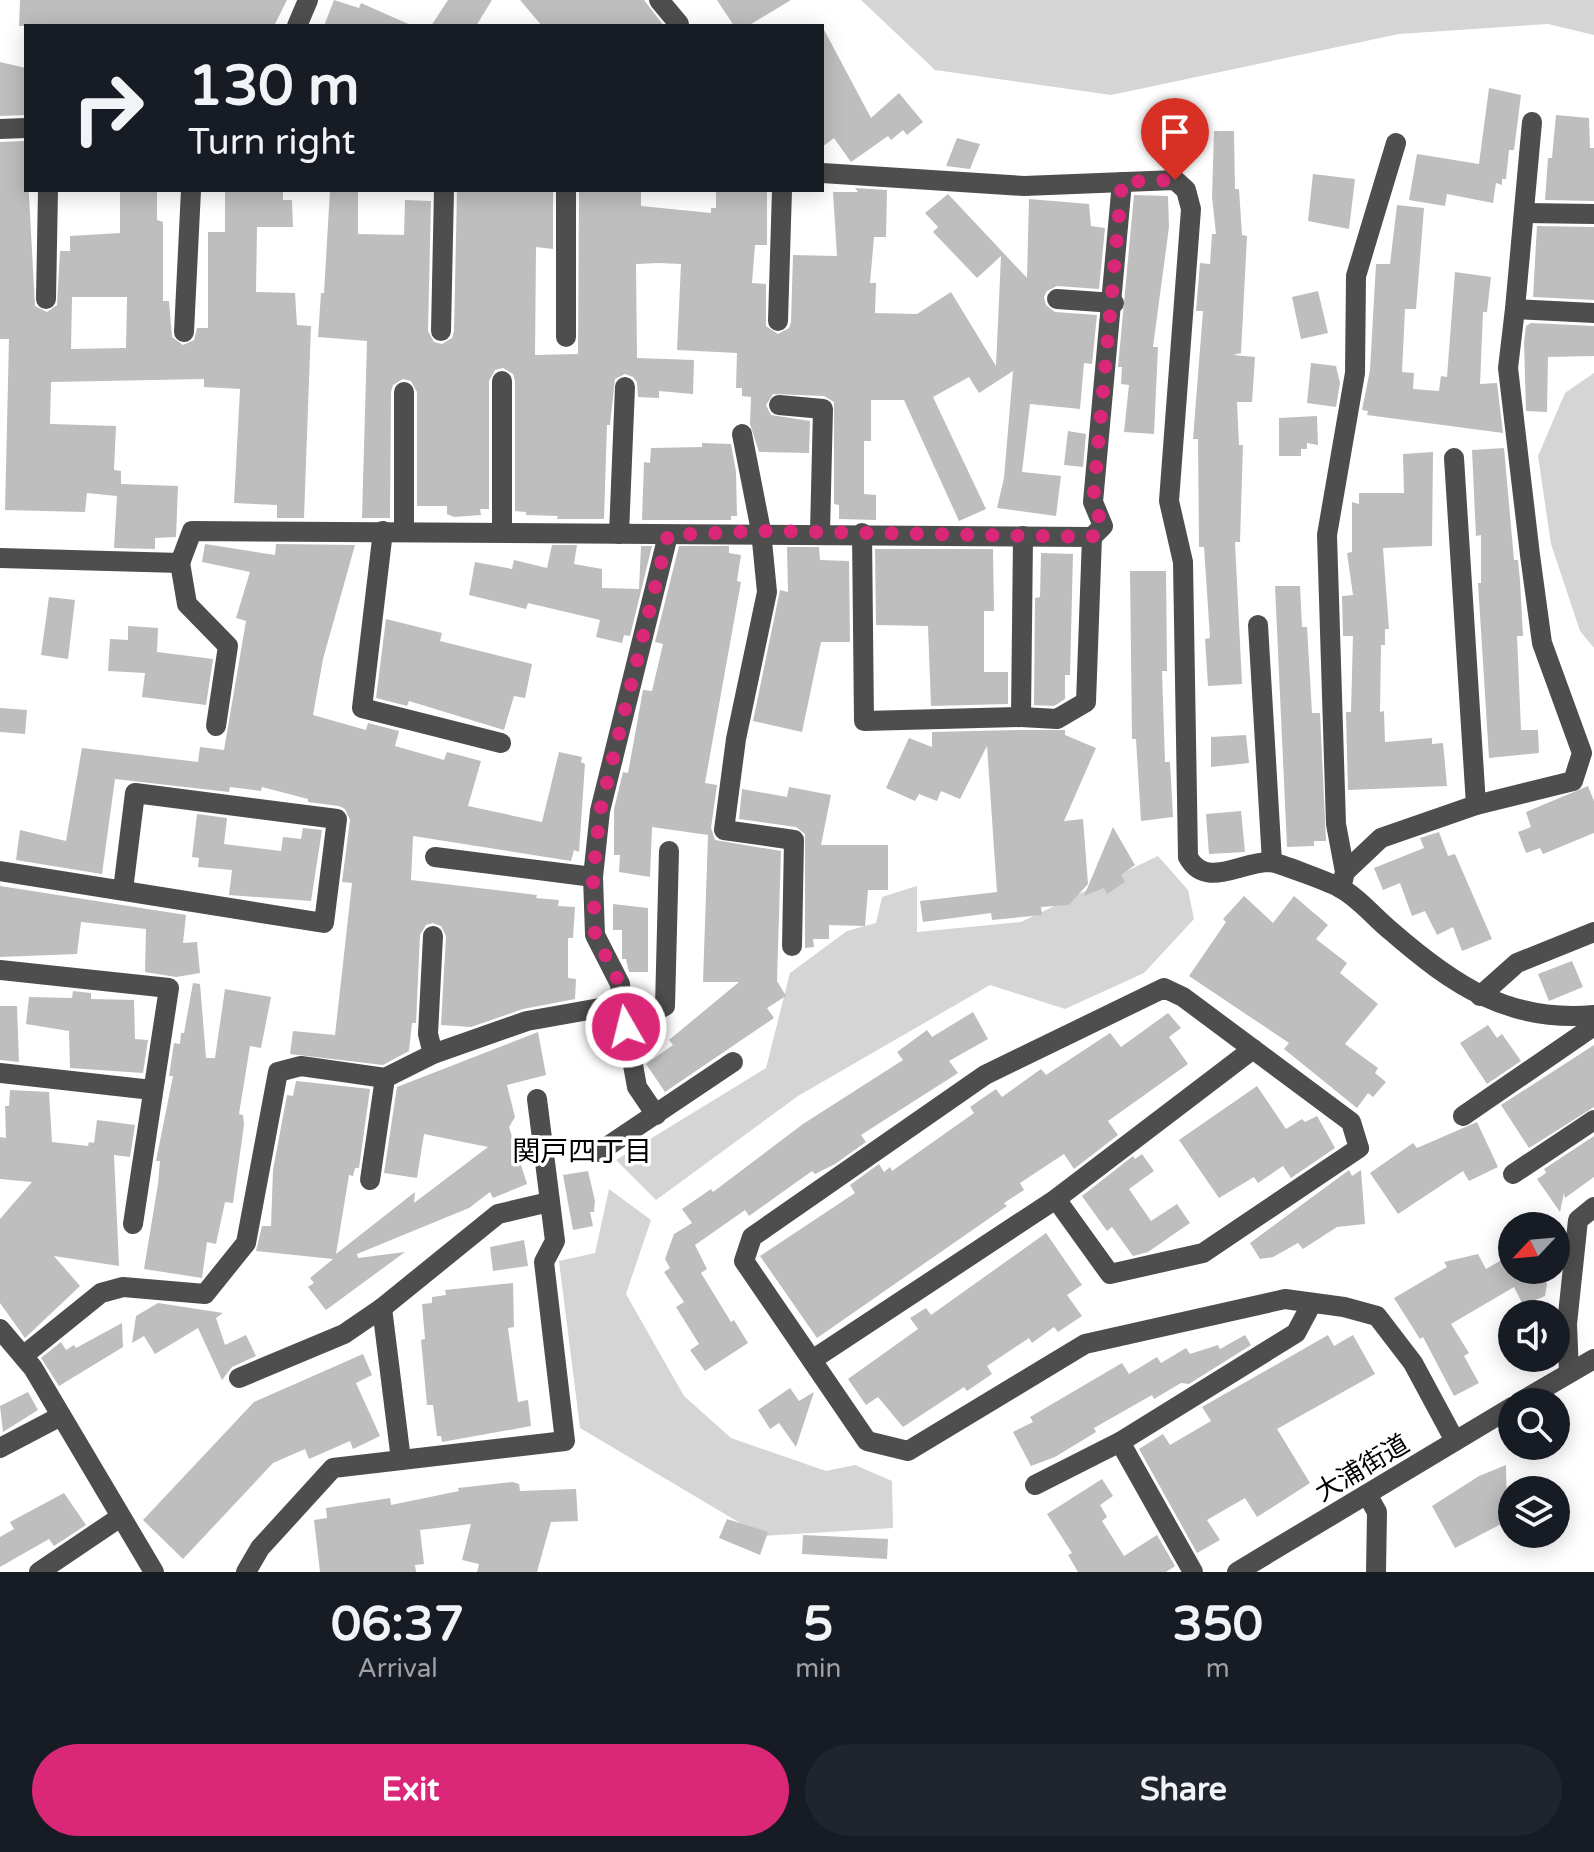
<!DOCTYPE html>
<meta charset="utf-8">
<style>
body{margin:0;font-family:"Varela Round","Noto Sans JP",sans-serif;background:#20242c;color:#f1f3f6;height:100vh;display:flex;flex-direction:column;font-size:30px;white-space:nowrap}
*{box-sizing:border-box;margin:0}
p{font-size:26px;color:#9ea1a6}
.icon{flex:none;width:44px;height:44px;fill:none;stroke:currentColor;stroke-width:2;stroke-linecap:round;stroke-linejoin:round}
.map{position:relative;height:1572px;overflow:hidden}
.drawer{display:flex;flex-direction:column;background:#171b24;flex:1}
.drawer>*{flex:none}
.guide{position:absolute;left:24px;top:24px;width:800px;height:168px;border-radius:0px;box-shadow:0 4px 20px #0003;background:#171b24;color:#f1f3f6;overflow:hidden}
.needle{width:52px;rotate:244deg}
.fabs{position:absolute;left:1498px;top:1212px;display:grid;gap:16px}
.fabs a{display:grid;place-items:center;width:72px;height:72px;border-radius:50%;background:#171b24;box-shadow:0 4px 20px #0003;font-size:40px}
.pin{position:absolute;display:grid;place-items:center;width:68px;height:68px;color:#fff;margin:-82px -34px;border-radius:50% 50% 50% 0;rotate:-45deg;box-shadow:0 0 8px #0007}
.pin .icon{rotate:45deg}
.me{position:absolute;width:88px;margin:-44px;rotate:352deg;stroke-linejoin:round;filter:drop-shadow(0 0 6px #0008)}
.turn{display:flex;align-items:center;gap:28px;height:168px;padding:0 32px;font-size:36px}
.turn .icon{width:104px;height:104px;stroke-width:2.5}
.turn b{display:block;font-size:56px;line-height:68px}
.eta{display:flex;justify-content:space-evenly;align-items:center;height:136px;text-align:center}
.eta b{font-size:48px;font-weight:700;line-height:56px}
.button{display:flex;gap:16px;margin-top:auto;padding:16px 32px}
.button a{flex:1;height:92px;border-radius:48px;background:#db2777;color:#fff;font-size:32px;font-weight:700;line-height:92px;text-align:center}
.button a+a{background:#20242c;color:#f1f3f6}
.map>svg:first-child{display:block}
.green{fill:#d5d5d5}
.building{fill:#bebebe;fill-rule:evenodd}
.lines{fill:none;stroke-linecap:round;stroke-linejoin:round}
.minor{stroke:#4e4e4e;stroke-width:20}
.route{stroke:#db2777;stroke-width:14;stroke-dasharray:0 25.2}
.labels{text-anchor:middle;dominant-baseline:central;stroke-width:7;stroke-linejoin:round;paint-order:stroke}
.street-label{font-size:26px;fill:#000;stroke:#fff}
.neighbourhood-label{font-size:28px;fill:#000;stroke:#fff}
</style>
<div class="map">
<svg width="1594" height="1572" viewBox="0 0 1594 1572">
<rect width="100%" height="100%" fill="#fff"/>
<!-- green -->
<g class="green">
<path d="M861,0H1594V35L1548,24L1399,34L1111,95L935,70Z"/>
<path d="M1594,373V648L1580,631L1551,544L1538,456L1565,393Z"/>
<path d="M1158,856L1188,890L1194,919L1144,973L1065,1009L990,985L798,1096L656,1200L616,1160L766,1068L790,973L847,931L876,923L882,897L917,886V932L1021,922Z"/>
<path d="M609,1189L651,1220L626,1294L684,1396L731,1438L826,1471L855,1465L892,1481L893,1528L762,1536L580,1428L559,1261L595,1253Z"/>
</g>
<!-- building -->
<g class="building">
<path d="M20,0H287L274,26H19Z"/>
<path d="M334,0L359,8L361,3L413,26H324Z"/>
<path d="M448,0H492L476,26H431Z"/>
<path d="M520,0H644L664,26H542Z"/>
<path d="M717,0H791L748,26H734Z"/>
<path d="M822,26L871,118L899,93L923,122L907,135L903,130L891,140L888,136L851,162L834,138L822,147Z"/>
<path d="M0,62L26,68V115L0,116Z"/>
<path d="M1489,88L1521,95L1514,150H1509L1506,179H1502V185L1496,183L1493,203L1447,194L1445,206L1409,200L1417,154L1479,164Z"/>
<path d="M1556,115L1589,118L1590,148H1594V201L1545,200L1548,158H1552Z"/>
<path d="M1214,131H1234L1235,189H1239L1242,235L1247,236L1241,353L1233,355L1255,357L1252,402H1237L1239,445H1243L1240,542H1235L1242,684L1208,686L1205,639L1210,638L1204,547H1199L1198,439H1193L1203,311H1196L1200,263L1210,264L1212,234H1216L1212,197Z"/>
<path d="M1158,137H1181L1179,161H1157Z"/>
<path d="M957,138L980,144L970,169L946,166Z"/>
<path d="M26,141L35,306L47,312L57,305L60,251H70V236L120,233V190H157V220L163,222V301H169L172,337L183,345L194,340L197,328H208V232H225V190H283V200H292L293,227H257L256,292L295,293L297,325L311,326L304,518H277V505L234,503L240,389L204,387V379L51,382L50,424L116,426L114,470L121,471V484L178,486L176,537L155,538V549L114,548L117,496L87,493L85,512L5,510L9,339H0V142ZM72,297H127L126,348L71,349Z"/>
<path d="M1313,174L1355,179L1349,229L1308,221Z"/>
<path d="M855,188L887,190L886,237H874L870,283H876L875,313L917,314L951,292L996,366L1001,256L977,278L933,232L938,227L925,213L948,194L1027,278L1029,199L1089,204L1091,226L1105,228L1099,289L1057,286L1047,291L1044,297L1046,305L1055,312L1097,315L1092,364L1084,363L1080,409L1030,404L1022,472L1061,476L1056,516L997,508L1004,478L1013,371L979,393L969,377L933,397L986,509L959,521L904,400H871V441H864V494L876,495V520L839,519V505L834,504V402L824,396L773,394L766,405L771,415L810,421L809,453L759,452L750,424L751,397L742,396V388H736L737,353L677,350L681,264L659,263L636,264L637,358L694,360L693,394L659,391V398L638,397L637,382L633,377L625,374L615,379L610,425H607L604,519H557L558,516L526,515V512L515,511V381L513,374L503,368L495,370L489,381V509H480L481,515L454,517L447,514V506H417V392L411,381L403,379L393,385L391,392L390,518H362L367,341L318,337L321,293H324L330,190H358V234L404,235L405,200L431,201L428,331L434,342L442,344L452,338L454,331L457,190H553V249L536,247L535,355L578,354L579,190H641V206L711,213V208H716V190L767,191V245H755L752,283L766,284V326L778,334L789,328L791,322L793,255L837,256L833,192H858Z"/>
<path d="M1134,195L1168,196L1169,227L1153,347H1158L1154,434L1124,432L1129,385L1121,384L1122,367H1118Z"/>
<path d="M1397,205L1424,208L1416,309H1405L1402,372L1414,373L1413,389L1439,391L1441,376L1447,377L1455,272L1491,277L1487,312H1483L1480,384L1497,383L1503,433L1367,415L1368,411L1362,410L1370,370L1376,264H1390Z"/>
<path d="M1537,226L1594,227V300L1533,297Z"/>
<path d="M1318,291L1328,333L1301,339L1292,297Z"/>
<path d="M1531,323L1594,326V356L1548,357L1547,412L1526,411L1524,342L1526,326Z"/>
<path d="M1311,363L1336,366L1340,383L1336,407L1307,403Z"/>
<path d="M1317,416L1318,445L1307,443V449H1301V456H1279V418Z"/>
<path d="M1068,431L1086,434L1083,467L1064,465Z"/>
<path d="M702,443L731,444L736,472L737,516H731V520H642L644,462L650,463L651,448L702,447Z"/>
<path d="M1504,448L1514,560H1518L1520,581L1523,636H1517L1521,730H1538L1539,753L1489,758L1478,583H1481V535L1476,536L1472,450Z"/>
<path d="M1433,452L1432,546L1383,548L1389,629H1385V645H1381L1380,712L1384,711L1385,742L1432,738V744L1443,743L1447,786L1348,790L1346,712H1351L1353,636H1343L1342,596L1353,595L1347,553L1352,552V502L1359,504V493H1404L1403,454Z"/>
<path d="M205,544L275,555L276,544L355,545L323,659L313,715L366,730L368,723L399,731L395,746L444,760L447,752L481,761L468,806L542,822L559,752L582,757L581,762L585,764L579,852L574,850L571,861L413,836L411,880L537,895L536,898L559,900L558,906L575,907L573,938H568V978L576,979L575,999L523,1009L471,1027L441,1025L446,936L441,926L433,923L426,925L420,935L416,1023H412L409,1051L383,1065L290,1054L293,1031L335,1035L352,883L342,882L350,820L345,809L339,806L308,802V799L262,787L261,791L230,787L229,792L115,779L102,874L16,860L20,830L66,841L82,748L198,762L200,747L224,750L246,621L236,618L250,572L202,562Z"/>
<path d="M552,545H577L574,564L602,569V588L639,589L641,546H652L630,636L624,635L622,643L596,637L600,620L528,603L526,609L469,595L475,562L512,569L514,560L547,568Z"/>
<path d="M679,546H729V553L741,555L737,581L741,582L705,783L717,785L711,828L715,840L781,851L777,981L786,996L767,1008L774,1018L665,1092L646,1064L673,1045L669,1040L739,982H703L708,835L652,827L650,877L619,872L620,855H614V809L623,772L628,773L643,690L652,691L663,644L655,642Z"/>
<path d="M787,547H819L820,560L849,561L850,642H821L802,732L753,721L780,590L788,592Z"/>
<path d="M875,549H993L994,611H984V672H1008V704L931,706L928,626L876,625Z"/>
<path d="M1041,553L1073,554L1070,675H1065V699L1054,706L1034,705L1035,598L1040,597Z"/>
<path d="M1130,571H1166L1167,671H1162L1165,762H1170L1173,817L1141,821L1136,739H1132Z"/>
<path d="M1275,586H1300L1302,627H1307L1312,713H1320L1326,841H1314V846L1287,847Z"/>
<path d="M49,597L75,600L68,659L41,655Z"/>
<path d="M386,619L442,633L440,641L532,664L525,698L514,696L504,730L409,701L407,706L376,698Z"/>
<path d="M128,626L158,628L157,652L213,659L206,705L142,697L145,673L108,671L110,639L128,640Z"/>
<path d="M0,708L27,710L25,734L0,732Z"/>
<path d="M1021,730H1065V735L1096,748L1064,821L1083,819L1088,884L1069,905L1041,907L1042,915L992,920L991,913L923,922L920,901L997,892L987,746L960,799L941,791L937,801L919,794L915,801L886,788L909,738L932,747V732Z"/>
<path d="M1246,735L1249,763L1211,767V737Z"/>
<path d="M1588,786L1594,801V833L1543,854L1540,848L1526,853L1518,832L1531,827L1526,812Z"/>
<path d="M789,787L831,795L821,845H888V890H868L865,926L829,925V939H813L814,947L805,948V834L796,827L739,819L742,789L787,797Z"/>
<path d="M1241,811L1245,852L1209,854L1206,814Z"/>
<path d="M197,814L227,818L224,844L281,851L283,837L301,839L303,828L322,830L311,901L229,895L232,870L198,867L199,858L192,857Z"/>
<path d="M1113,827L1135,865L1121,875L1125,882L1107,894L1104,888L1084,896Z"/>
<path d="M1439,832L1448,856L1455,854L1492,939L1462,951L1453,927L1437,935L1425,911L1412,916L1400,883L1383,890L1374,868L1424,848L1420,838Z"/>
<path d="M0,886L186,915L183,943L197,942L200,973L176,977L145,972L146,929L81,922L77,954L0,957Z"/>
<path d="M1244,896L1273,923L1294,896L1328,925L1316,939L1347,963L1340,973L1378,1004L1345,1044L1378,1068L1375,1073L1386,1082L1373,1097L1368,1093L1357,1108L1284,1049L1289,1043L1189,976L1226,922L1223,919Z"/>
<path d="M613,904L648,908V972H629L626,959H622V930H613Z"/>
<path d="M1572,961L1583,987L1549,1001L1538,974Z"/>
<path d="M193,983L200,984L206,1058H215L225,989L271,997L261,1048L250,1046L239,1114L243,1115L244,1125L233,1203L225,1202L216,1244L207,1242L202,1278L144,1269L158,1184L160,1161H156L173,1076H169L174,1043L180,1044L181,1033H184Z"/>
<path d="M73,991L91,993V999L134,1000L135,1039L148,1040L143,1073L70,1068L69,1031L26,1024L29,997L72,998Z"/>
<path d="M0,1006H17L19,1062L0,1060Z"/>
<path d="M973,1012L988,1039L949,1061L958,1073L861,1135L866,1142L835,1164L815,1174L812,1171L749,1216L745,1210L695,1245L707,1269L701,1273L731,1322L734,1320L748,1343L705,1371L690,1350L699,1344L676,1307L684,1302L664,1272L670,1268L665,1259L674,1234L692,1223L682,1209L711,1189L713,1192L803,1124L903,1060L897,1052L927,1030L932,1037Z"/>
<path d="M1168,1013L1181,1028L1169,1037L1188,1064L1108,1121L1118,1135L1074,1169L1064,1154L1020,1183L1024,1190L1004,1203L1007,1206L817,1338L760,1256L855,1193L850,1185L879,1164L884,1172L890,1167L892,1171L974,1113L970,1107L996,1089L1002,1097L1041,1069L1046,1075L1110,1033L1121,1047Z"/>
<path d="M1488,1025L1497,1038L1502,1034L1521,1061L1487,1084L1460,1043Z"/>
<path d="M538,1032L546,1075L507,1085L515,1117L509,1127L527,1184L493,1198L490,1192L469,1208L357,1254L358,1258L405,1252L326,1310L308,1287L314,1283L310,1278L333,1259L256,1251L262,1226H271L273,1170L287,1095L293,1096L296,1081L370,1089L359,1168H355L353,1176L349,1175L336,1254L415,1192L414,1203L488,1147L424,1134L417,1178L384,1173L397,1087Z"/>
<path d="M1594,1045V1107L1529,1148L1501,1105Z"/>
<path d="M1257,1086L1286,1129L1302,1119L1305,1122L1317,1116L1335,1148L1291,1178L1283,1166L1258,1183L1254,1177L1219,1198L1179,1140Z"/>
<path d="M10,1090L49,1092L52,1142L88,1146L89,1142L94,1143L97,1120L135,1125L130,1157L114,1155L119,1266L54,1256L80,1286L25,1338L0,1303V1219L32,1182L0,1179V1137L6,1138L5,1106H9Z"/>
<path d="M1477,1122L1498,1167L1469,1181L1463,1171L1398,1214L1370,1173L1413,1143L1417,1148Z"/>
<path d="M1594,1136V1177L1565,1198L1564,1193L1560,1212L1537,1179L1546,1173L1544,1169Z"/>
<path d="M1142,1154L1154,1171L1129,1189L1151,1221L1177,1204L1190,1223L1148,1252L1133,1256L1112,1227L1107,1231L1082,1196L1133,1156L1135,1159Z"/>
<path d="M1349,1170L1352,1176L1361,1170L1365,1224L1337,1227L1303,1249L1298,1243L1273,1257L1260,1259L1250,1243Z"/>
<path d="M588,1171L595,1201L594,1212H590L593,1226L573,1230L563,1175Z"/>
<path d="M1046,1233L1082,1285L1067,1295L1082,1316L1058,1332L1054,1327L1032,1343L1029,1338L987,1366L992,1374L967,1391L964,1387L903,1427L878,1397L866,1405L848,1379L918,1329L910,1318L926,1308L931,1315Z"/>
<path d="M524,1240L528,1266L493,1271L490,1247Z"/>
<path d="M1478,1254L1486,1269L1512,1254V1270H1543L1541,1272L1547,1284L1545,1296L1523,1305L1514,1287L1451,1324L1469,1353L1464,1356L1479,1383L1454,1396L1423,1337L1420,1339L1394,1298L1447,1267L1444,1262Z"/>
<path d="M513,1283L514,1327L508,1328L518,1402L528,1400L531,1426L442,1442L441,1436H437L433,1405H427L421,1340L425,1339L422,1304L432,1303V1297L446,1295L445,1290Z"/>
<path d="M158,1303L223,1313L216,1318L225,1345L246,1335L256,1356L232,1367L222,1380L198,1328L155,1354L144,1336L132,1343L136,1316Z"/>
<path d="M122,1323L123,1347L59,1386L41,1358L61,1342L66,1350L74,1345L76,1348Z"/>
<path d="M1245,1335L1251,1345L1189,1384L1181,1383L1154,1399L1152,1395L1094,1428L1096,1432L1055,1457L1031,1466L1013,1432L1033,1422L1030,1417L1122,1363L1129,1374L1157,1357L1161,1363L1186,1348L1190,1354L1218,1345L1220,1349Z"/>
<path d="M1328,1335L1334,1346L1353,1335L1375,1374L1277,1429L1310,1483L1257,1517L1245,1498L1207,1520L1220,1540L1197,1553L1139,1449L1163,1434L1170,1445L1211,1421L1202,1407Z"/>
<path d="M363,1354L372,1375L356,1383L380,1436L353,1449L350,1441L309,1459L305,1449L273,1463L183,1559L143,1520L254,1402Z"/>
<path d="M790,1388L799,1401L814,1392L796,1447L779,1423L770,1429L758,1410Z"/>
<path d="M28,1392L38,1410L3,1432L0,1406Z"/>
<path d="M1506,1465L1507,1521L1455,1548L1432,1506L1479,1476Z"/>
<path d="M1102,1479L1113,1496L1100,1505L1107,1517L1102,1521L1124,1556L1157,1535L1175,1566L1166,1572H1078L1068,1555L1072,1553L1047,1514Z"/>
<path d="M513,1482L519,1484L520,1491L576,1489L578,1521L551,1522L537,1572H477L479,1564L462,1560L471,1524L420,1530L424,1564L415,1565L416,1572H320L314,1520L327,1518L326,1508L390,1498L391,1505L459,1491L458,1488Z"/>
<path d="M64,1493L86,1525L54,1546L49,1539L0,1567V1537L14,1529L10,1522Z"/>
<path d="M727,1519L768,1532L760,1555L719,1538Z"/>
<path d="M803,1535L888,1539L887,1559L802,1554Z"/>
</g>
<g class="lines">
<!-- minor -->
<g class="minor">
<path d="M659,0L679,24L677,26"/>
<path d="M297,26L308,0"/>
<path d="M1532,122L1515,309L1594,313"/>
<path d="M0,129L26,128"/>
<path d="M822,173L1024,186L1175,180L1186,190L1191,209L1169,501L1183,562L1188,857C1206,890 1241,861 1271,862C1278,863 1332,883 1340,888C1358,897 1375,918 1391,931C1453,985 1509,1023 1594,1015"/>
<path d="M1525,213L1594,214"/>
<path d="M46,299L48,190"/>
<path d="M1057,299L1114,303"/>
<path d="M778,321L782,190"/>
<path d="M441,331L444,190"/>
<path d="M184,332L191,190"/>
<path d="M566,337V190"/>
<path d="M779,405L823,409L820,532"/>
<path d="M742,434L761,531L767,592L736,739L724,830L794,840L792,946"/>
<path d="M1454,458L1476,805"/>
<path d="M383,531L362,708L501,743"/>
<path d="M404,531V392"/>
<path d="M502,531V381"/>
<path d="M862,533L864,721L1021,717L1023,536"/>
<path d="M619,534L625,387"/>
<path d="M0,558L180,563L192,531C492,531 792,533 1092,537"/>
<path d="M180,563L187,604L228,646L216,726"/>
<path d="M1258,625L1272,862"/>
<path d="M1021,717L1057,719L1086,702L1092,537L1103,526L1093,502L1122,182"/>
<path d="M435,857L593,877L595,935L620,984L622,1004"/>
<path d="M0,871L324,923L337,819L135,793L123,890"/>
<path d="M1345,872L1381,838L1476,805L1573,781L1582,753L1542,643L1530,555L1508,368L1515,309"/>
<path d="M593,877L600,811L668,535"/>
<path d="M1341,888L1345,872L1336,824L1327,535L1355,373L1356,276L1396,143"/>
<path d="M0,970L169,988L133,1224"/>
<path d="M1480,996L1517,963L1594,932"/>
<path d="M626,1027L665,1006L669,851"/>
<path d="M433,1054L428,1034L433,936"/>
<path d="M0,1073L152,1090"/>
<path d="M1463,1116L1591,1028V1016"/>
<path d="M599,1152L733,1062"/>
<path d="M1513,1174L1594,1120"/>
<path d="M370,1180L385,1078"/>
<path d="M1056,1199L1110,1274L1203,1253L1359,1148L1351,1122L1183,997L1164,988L985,1075L752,1237L744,1261L867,1441L908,1451L1085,1344L1285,1299L1344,1307L1377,1316L1413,1363L1455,1441"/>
<path d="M382,1308L401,1460"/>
<path d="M0,1329L33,1368L154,1572"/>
<path d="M23,1356L101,1293L123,1287L205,1294L246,1243L278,1072L301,1066L385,1078L433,1054L527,1021L622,1004L637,1087L656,1115"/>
<path d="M812,1360L1056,1199L1253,1049"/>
<path d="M1569,1373L1567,1324L1578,1220L1594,1207"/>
<path d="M239,1378L344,1334L382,1308L498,1214L549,1202"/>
<path d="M1520,1402L1594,1359"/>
<path d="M1120,1442L1193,1572"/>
<path d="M0,1448L61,1416"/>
<path d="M1035,1485L1120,1442L1296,1333L1312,1303"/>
<path d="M1368,1496L1377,1512L1376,1572"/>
<path d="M39,1572L119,1518"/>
<path d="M246,1572L260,1548L333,1468L565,1441L544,1262L555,1241L537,1099"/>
<path d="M1237,1572L1512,1407"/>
</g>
</g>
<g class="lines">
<!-- route -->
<path class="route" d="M626,1027L620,984L595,935L593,877L600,811L668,535L761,531L1092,537L1103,526L1093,502L1122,182L1175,180"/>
</g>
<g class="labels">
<!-- street labels -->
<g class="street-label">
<text transform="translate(1362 1468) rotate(-31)">大浦街道</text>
</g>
<!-- neighbourhood labels -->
<g class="neighbourhood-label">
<text x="582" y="1152">関戸四丁目</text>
</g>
</g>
</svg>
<div class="fabs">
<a><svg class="needle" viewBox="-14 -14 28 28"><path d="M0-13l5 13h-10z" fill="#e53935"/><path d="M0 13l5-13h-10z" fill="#9ea1a6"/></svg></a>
<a><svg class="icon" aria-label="sound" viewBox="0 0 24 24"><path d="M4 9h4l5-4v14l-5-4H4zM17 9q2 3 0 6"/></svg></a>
<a><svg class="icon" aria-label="search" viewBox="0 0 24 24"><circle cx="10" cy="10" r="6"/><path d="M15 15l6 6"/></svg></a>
<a><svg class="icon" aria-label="layers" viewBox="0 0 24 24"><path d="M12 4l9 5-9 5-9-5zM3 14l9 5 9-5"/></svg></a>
</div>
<div class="pin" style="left:1175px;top:180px;background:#d93025"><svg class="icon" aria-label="arrive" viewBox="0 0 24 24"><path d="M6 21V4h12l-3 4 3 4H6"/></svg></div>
<svg class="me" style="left:626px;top:1027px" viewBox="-20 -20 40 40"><circle r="17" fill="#db2777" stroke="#fff" stroke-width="3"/><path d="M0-11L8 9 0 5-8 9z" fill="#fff"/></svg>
<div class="guide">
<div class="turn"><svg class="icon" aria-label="right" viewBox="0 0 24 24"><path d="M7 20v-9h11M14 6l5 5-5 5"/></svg><div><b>130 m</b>Turn right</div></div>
</div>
</div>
<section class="drawer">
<div class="eta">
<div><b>06:37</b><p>Arrival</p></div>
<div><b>5</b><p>min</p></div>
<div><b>350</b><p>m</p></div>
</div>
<div class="button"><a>Exit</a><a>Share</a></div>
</section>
